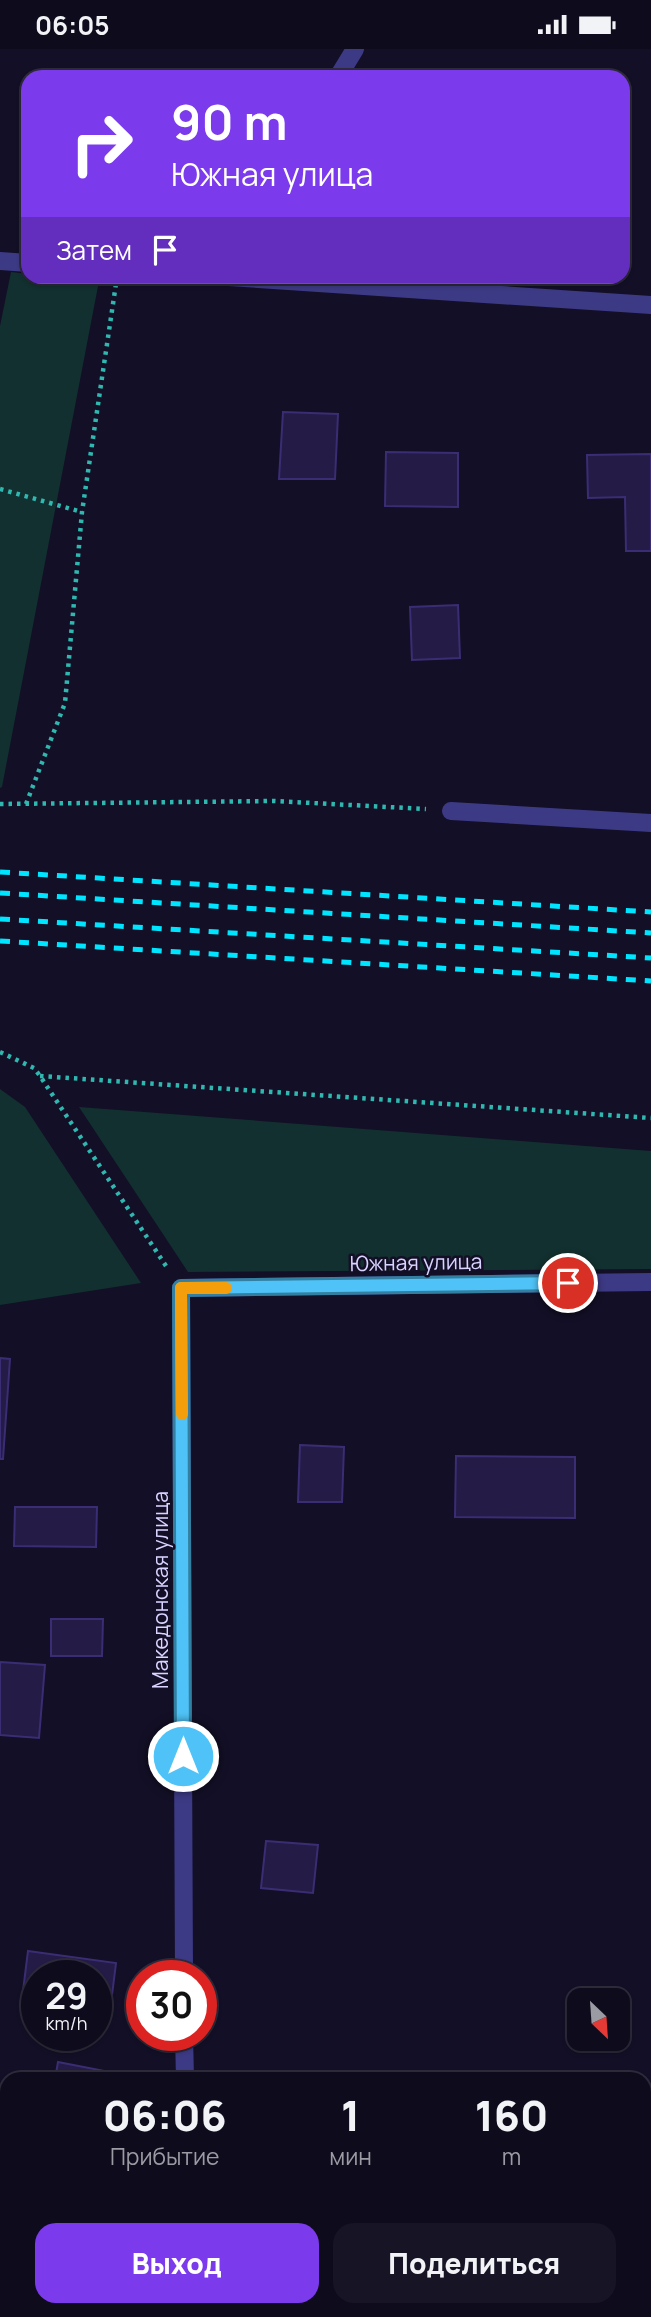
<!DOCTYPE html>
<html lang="ru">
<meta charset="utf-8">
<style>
body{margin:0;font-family:Manrope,sans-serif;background:#171425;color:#f1f3f6;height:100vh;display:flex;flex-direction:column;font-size:26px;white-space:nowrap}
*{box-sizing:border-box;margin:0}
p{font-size:23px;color:#9b9ba3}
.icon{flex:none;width:38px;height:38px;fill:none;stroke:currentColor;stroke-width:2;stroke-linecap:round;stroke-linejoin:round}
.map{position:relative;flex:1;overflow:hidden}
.panel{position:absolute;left:0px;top:2023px;width:651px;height:245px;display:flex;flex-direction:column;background:#0e0b1c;border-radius:21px 21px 0 0;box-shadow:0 2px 5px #0004,0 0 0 2px #2e2b3b}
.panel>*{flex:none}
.banner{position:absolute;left:21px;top:21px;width:609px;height:214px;border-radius:21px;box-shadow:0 2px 5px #0004,0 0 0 2px #2e2b3b;background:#7c3aed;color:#fff;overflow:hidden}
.needle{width:46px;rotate:155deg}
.buttons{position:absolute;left:567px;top:1939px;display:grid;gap:14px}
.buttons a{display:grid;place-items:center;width:63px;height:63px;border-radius:14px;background:#0e0b1c;box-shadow:0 2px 5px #0004,0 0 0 2px #2e2b3b;font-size:35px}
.speed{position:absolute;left:21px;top:1911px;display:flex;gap:14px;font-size:35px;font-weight:700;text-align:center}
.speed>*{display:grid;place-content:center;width:91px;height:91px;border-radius:50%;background:#0e0b1c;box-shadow:0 2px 5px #0004,0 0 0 2px #2e2b3b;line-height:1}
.speed small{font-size:18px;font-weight:400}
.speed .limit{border:10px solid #d22;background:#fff;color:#111}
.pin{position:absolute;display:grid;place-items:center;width:60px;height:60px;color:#fff;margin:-30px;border:4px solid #fff;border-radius:50%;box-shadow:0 2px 7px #0007}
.me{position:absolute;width:77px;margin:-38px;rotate:0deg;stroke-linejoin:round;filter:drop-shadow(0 0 5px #0008)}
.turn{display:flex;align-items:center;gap:24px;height:147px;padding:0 35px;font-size:32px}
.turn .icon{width:91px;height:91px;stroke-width:2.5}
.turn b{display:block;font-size:49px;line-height:60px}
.then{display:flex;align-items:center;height:66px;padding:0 35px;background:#0003;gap:14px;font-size:26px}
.eta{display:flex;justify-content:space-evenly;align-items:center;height:119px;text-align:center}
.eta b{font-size:42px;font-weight:800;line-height:49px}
.cta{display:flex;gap:14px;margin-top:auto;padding:14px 35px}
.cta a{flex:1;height:80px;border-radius:21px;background:#7c3aed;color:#fff;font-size:28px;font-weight:800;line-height:80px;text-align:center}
.cta a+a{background:#171425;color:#f1f3f6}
.status{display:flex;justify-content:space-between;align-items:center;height:49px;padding:0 35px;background:#0e0b1c;direction:ltr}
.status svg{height:19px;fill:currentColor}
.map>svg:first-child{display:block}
.green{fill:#12302f}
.building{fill:#241b47;stroke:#3b2d73;stroke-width:2}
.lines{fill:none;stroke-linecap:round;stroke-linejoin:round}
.path{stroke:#2fb8b0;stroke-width:4.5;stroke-dasharray:3.5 5;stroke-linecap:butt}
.minor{stroke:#3d3a85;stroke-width:18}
.rail{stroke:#00e5ff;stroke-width:5;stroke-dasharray:10 9;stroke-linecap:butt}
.route-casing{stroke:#337fa1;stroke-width:18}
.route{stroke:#4fc3f7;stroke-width:12}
.slow{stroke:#f59e0b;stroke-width:12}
.labels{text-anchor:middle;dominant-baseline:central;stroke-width:5;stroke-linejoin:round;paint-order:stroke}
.street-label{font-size:21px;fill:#d9d4ff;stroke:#130f26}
</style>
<div class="status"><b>06:05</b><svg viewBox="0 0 49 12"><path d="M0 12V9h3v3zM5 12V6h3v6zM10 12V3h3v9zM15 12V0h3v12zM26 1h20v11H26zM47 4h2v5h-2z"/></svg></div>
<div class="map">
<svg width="651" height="2268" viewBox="0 0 651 2268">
<rect width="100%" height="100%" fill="#130f26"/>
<!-- green -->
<g class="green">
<path d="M11,223L28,225V228L99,232L2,738L0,739V277Z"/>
<path d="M0,1040L25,1058L141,1234L0,1256Z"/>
<path d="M79,1058L651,1102V1220L188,1223Z"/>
</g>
<!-- building -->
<g class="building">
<path d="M283,363L338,365L335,430H279Z"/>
<path d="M386,403L458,404V458L385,457Z"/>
<path d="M651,405V502H626L625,448L588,449L587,406Z"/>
<path d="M458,556L460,609L412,611L410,558Z"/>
<path d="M0,1309L10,1310L3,1410H0Z"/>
<path d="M300,1396L344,1398L342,1453H298Z"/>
<path d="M456,1407L575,1408V1469L455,1468Z"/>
<path d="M15,1458H97L96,1498L14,1497Z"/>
<path d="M51,1570H103L102,1607H51Z"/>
<path d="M0,1613L45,1616L39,1689L0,1686Z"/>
<path d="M266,1792L318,1796L313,1844L261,1839Z"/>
<path d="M28,1902L116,1914L111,1954L96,1952V1927H37V1944L23,1942Z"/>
<path d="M58,2013L120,2025L119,2030H55Z"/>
<path d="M247,2261H284V2262L247,2264Z"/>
</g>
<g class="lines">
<!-- path -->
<g class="path">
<path d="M0,440L82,463"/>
<path d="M0,755L274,752L426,760"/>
<path d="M26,755L65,654L82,463L117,228"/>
<path d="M0,1003L34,1019L40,1027L168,1220"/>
<path d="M40,1027L651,1069"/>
</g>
<!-- minor -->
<g class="minor">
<path d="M338,28L355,0"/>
<path d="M0,212L28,214"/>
<path d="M229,228L651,256"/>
<path d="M451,762L651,774"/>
<path d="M184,1927L181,1239L651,1233"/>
<path d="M184,1986L185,2030"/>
<path d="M644,2211L651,2207"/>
<path d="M186,2261V2268"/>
<path d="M528,2268L542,2261"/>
</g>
<!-- rail -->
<g class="rail">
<path d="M0,823L651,863"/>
<path d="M0,844L651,884"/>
<path d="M0,870L651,909"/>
<path d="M0,892L651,932"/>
</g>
</g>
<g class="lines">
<defs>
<path id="route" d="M183,1707L181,1239L568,1234"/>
</defs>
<!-- route casing -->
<use href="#route" class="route-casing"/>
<!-- route -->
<use href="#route" class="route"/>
<!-- slow -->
<path class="slow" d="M182,1365L181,1239H226"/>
</g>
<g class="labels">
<!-- street labels -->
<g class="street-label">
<text transform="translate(416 1213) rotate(-1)">Южная улица</text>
<text transform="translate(160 1541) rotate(-90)">Македонская улица</text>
</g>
</g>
</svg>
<div class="buttons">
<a><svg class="needle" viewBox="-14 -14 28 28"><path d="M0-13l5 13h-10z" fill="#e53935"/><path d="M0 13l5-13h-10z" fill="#9b9ba3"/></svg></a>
</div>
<div class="speed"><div>29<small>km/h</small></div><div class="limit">30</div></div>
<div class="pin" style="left:568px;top:1234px;background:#d93025"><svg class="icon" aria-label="arrive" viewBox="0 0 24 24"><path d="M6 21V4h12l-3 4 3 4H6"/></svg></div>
<svg class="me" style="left:183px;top:1707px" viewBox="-20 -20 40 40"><circle r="17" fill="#4fc3f7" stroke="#fff" stroke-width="3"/><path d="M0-11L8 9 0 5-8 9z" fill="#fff"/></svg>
<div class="banner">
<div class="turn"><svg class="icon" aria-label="right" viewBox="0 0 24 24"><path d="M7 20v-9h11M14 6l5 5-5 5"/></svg><div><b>90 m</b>Южная улица</div></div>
<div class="then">Затем<svg class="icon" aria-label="arrive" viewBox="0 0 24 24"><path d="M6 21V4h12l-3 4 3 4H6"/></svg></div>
</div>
<section class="panel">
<div class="eta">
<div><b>06:06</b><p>Прибытие</p></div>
<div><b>1</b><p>мин</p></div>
<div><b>160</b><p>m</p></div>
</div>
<div class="cta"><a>Выход</a><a>Поделиться</a></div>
</section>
</div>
